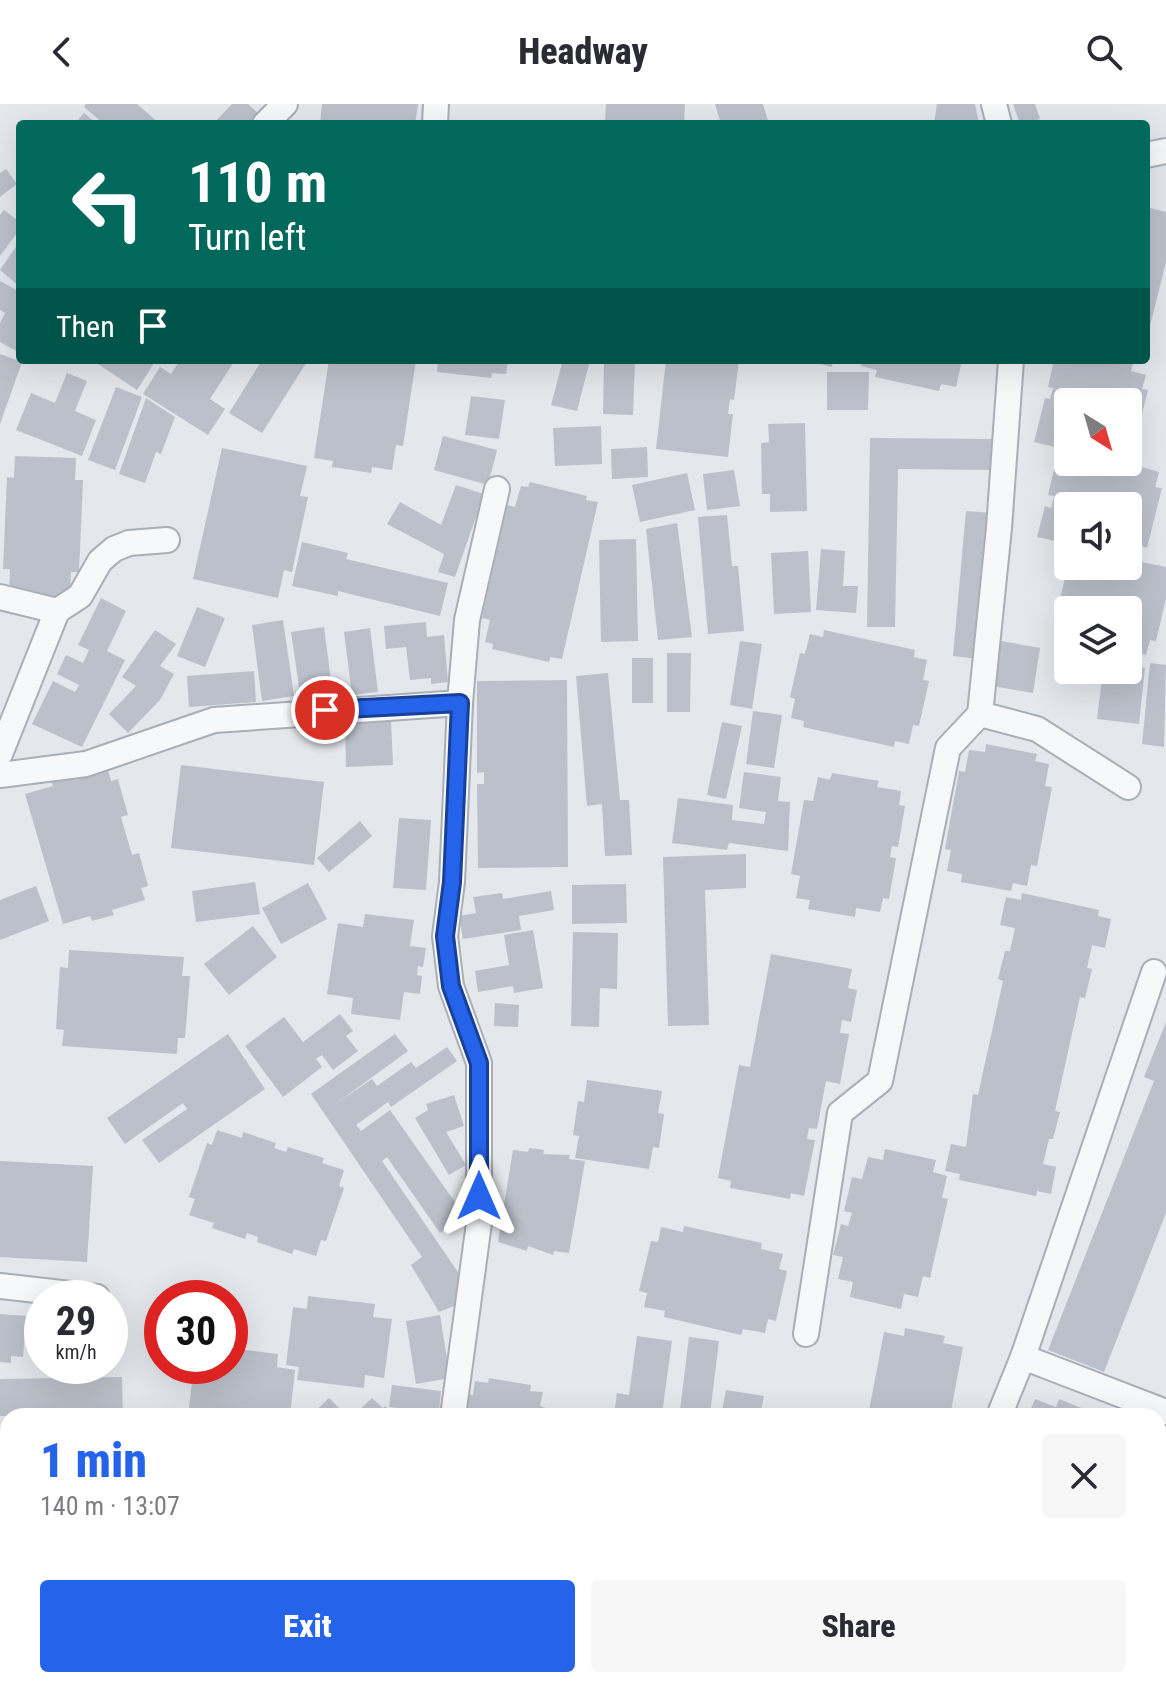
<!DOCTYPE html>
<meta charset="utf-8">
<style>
body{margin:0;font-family:"Roboto Condensed",sans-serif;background:#f7f7f7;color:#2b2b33;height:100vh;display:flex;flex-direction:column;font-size:30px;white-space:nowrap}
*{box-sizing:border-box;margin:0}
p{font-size:26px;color:#7c7c81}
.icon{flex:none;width:44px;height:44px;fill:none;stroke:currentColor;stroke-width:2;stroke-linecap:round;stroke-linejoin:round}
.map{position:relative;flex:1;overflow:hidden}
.side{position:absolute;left:0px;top:1304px;width:1166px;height:280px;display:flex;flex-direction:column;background:#fff;border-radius:24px 24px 0 0;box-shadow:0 8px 32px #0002}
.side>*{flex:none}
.guide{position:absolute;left:16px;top:16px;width:1134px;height:244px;border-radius:8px;box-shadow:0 8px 32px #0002;background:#00695c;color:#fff;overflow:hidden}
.needle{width:52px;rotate:143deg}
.controls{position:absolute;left:1054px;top:284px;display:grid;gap:16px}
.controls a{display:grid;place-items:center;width:88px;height:88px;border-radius:8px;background:#fff;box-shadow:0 8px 32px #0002;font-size:40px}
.speed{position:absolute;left:24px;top:1176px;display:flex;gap:16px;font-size:40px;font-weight:700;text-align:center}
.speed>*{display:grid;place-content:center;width:104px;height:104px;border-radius:50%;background:#fff;box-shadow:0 8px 32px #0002;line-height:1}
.speed small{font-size:20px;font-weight:400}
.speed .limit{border:12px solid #d22;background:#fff;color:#111}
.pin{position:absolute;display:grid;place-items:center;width:68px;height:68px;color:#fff;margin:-34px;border:4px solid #fff;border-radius:50%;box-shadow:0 2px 8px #0007}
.me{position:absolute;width:88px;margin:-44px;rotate:0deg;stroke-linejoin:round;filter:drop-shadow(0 0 6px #0008)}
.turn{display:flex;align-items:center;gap:28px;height:168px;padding:0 40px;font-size:36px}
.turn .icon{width:104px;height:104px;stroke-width:2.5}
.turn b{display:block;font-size:56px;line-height:68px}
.then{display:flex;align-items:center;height:76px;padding:0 40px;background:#0003;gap:16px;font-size:30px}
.round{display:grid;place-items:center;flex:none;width:84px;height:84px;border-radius:8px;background:#f7f7f7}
.head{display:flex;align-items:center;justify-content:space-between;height:136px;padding:0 40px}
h1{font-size:48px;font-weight:800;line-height:60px;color:#2563eb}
.action{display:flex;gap:16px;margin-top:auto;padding:16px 40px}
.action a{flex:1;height:92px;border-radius:8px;background:#2563eb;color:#fff;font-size:32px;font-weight:800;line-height:92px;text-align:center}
.action a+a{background:#f7f7f7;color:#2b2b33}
header{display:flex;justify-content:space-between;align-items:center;height:104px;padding:0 40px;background:#fff;font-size:36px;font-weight:800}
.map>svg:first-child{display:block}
.green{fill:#c9d6c5}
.building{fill:#bbc0ca}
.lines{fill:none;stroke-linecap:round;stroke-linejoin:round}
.minor-casing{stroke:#a9aeb7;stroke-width:28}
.tertiary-casing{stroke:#a9aeb7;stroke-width:34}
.minor{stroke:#f7f8fa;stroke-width:24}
.tertiary{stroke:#f7f8fa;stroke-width:30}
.route-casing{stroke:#184099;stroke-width:20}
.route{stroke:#2563eb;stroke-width:14}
</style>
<header><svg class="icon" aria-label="back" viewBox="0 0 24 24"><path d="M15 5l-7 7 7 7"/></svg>Headway<svg class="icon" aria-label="search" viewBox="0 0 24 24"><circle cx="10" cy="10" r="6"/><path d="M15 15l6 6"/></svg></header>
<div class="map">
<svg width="1166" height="1584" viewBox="0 0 1166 1584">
<rect width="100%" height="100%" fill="#e4e7ec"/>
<!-- green -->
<path class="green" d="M1166,1529V1584H1133L1138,1576H1158V1543Z"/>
<!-- building -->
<g class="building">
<path d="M86,0H137L160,20H104L84,3Z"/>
<path d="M232,0H248L260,11L251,20H213Z"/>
<path d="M322,0H418L415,20H320Z"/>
<path d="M606,0H685L684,20H605Z"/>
<path d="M715,0H763L769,20H721Z"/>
<path d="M937,0H975L979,20H934Z"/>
<path d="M1013,0H1035L1040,15L1020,20Z"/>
<path d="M84,9L97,20H75Z"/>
<path d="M6,65L17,80L0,93V69Z"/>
<path d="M1146,103L1166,108V158L1147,234Z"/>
<path d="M4,106L20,118V125L0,152V111Z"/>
<path d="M20,137V177L18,181L0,166Z"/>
<path d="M0,177L20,188V249L0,238V219L5,209L0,206Z"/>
<path d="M0,250L22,258L0,320Z"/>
<path d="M92,256H156L137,286Z"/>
<path d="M180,256H235L210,295L225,305L208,331L143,290L160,263L171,270Z"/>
<path d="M262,256H308L262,329L229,309Z"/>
<path d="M329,256H416L403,342L396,341L392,366L372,363L371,369L332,363L333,357L314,354Z"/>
<path d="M438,256H508L506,270L492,269L491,274L437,268Z"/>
<path d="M563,256H590L577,307L551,301Z"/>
<path d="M604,256L635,257L633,311L603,310Z"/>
<path d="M666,256H739L734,296L730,295L728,310H733L728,353L656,345Z"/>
<path d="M805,256H833L832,263Z"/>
<path d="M863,256H962L956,283L941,280L939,287L875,273L877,266L861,262Z"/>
<path d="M1054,256H1134L1131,267L1146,271L1142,285L1148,286L1133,346L1128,345V298H1068V358H1124L1159,368L1155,383L1162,384L1147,444L1141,442L1137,457L1166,463V495L1156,537L1150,536L1146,551L1133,548L1131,556L1128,555V506H1068V532L1059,530L1062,517L1055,515L1068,462H1128V402H1068V440L1037,433L1045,402L1051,404L1054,392L1048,391L1059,344L1034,338L1045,294L1050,295L1053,284L1048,283Z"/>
<path d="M827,268H869L868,306H827Z"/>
<path d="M67,269L87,277L75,307L96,316L82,352L16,326L31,289L55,299Z"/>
<path d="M116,283L142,293L115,366L88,356Z"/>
<path d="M471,292L505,296L499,335L465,331Z"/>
<path d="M146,294L175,313L161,350L156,348L145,379L119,370Z"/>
<path d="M805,319L807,407L770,408V390H762L761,339L769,338L768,320Z"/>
<path d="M601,322L602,360L555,362L553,324Z"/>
<path d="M443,332L497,346L488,381L434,366Z"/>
<path d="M870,334L997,335L996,366L898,365L895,523H867Z"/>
<path d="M647,343L648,373L612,375L611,345Z"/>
<path d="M222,344L307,362L300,392L308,393L292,468L284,466L278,494L193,475Z"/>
<path d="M15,352L76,354L75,376H83L79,468H71L70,493L9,491L10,465H3L7,373L14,374Z"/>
<path d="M734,366L740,402L707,406L703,370Z"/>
<path d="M687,369L695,406L640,418L632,381Z"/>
<path d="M530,378L587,392L586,396L598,398L562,555L550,553L549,558L492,545L493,540L485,538L490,516L482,514L507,401L515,403L521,382L528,383Z"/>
<path d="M456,381L484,390L455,473L438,468L444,450L387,420L400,398L441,421Z"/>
<path d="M966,407L992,409L979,555L953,552Z"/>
<path d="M727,411L732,462H738L744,527L708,530L698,413Z"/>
<path d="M677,419L692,533L658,536L646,425Z"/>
<path d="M636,435L638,537L601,538L599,436Z"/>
<path d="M302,438L348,449L346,455L448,479L440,512L338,487V492L292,482Z"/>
<path d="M821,445L845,447L843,482H858L856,509L816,506Z"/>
<path d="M808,447L811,508L774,510L771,449Z"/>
<path d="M101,494L126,507L107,547L125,556L82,643L32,620L53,577L75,588L79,581L57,570L66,551L83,559L89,546L78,541Z"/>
<path d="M197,503L225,514L205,563L177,552Z"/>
<path d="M283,516L294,592L262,597L252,521Z"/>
<path d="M426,518L427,533L444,531L448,578L431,580V574L410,576L406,543L386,545L384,522Z"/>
<path d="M324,523L333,592L301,596L291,528Z"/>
<path d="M370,524L378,588L352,591L344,528Z"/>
<path d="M155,526L176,540L160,562L174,570L160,596L128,629L109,610L136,582L122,573Z"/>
<path d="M824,526L915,546L914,553L927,556L923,576L929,577L919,622L913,621L909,640L895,637L894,643L803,623L804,617L791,614L795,595L790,593L800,549L805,550L810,530L823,533Z"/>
<path d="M740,537L762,540L752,605L730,601Z"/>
<path d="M1001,537L1040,544L1033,589L993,582Z"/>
<path d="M667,549H691L690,608H667Z"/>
<rect x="632" y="554" width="21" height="45"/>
<path d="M1150,559L1166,561L1164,643L1142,640Z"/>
<path d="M1128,562L1145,564L1139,620L1097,615L1103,566H1128Z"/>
<path d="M254,567L256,598L189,603L187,572Z"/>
<path d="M608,569L620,696H629L632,751L605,752L602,700L587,702L576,572Z"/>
<path d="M567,576L568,763L478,764L477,680H484V668L477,669V577Z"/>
<path d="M753,607L782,611L774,664L746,660Z"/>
<path d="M391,616L393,661L346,663L345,618Z"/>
<path d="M722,618L742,622L726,695L707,691Z"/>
<path d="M986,640L1037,650L1035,657L1049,660L1045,682L1052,683L1037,762L1031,761L1027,782L1013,779L1011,787L961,778L962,770L947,767L951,746L945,745L959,667L965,668L969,646L985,648Z"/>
<path d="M181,661L324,678L314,761L171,744Z"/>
<path d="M108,666L111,677L118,675L128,711L121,713L132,751L139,749L148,782L141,784L145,796L112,806L114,811L92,817L90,812L63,820L25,690L53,682L51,678L74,672L75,676Z"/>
<path d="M744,668L781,673L778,697L790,698L788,747L729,739L727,746L672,739L678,694L733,701L732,716L764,720L766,708L739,704Z"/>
<path d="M832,669L879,677L877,683L901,687L899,701L905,702L898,743L892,742L890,753L896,754L889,795L883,794L880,808L856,804L855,813L808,805L810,796L796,794L800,772L791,770L804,696L813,697L818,673L830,676Z"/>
<path d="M399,714L431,716L426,786L393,784Z"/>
<path d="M360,717L372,732L329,768L317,754Z"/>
<path d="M746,750V784L705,786L709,921L668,922L663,753Z"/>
<path d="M255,778L260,810L196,818L192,787Z"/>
<path d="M308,779L327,815L281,840L262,804Z"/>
<path d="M626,780L627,819L572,820V781Z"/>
<path d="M36,782L49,817L0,836V796Z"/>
<path d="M551,787L554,806L519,812L521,826L463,835L459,812L476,809L473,793L502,789L503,795Z"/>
<path d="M1022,789L1099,806L1098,812L1111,815L1105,844L1092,841L1087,864L1092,865L1085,894L1080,893L1055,1007L1060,1008L1053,1035H1049L1043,1060L1056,1063L1051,1090L1037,1087L1036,1092L959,1076L960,1070L945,1067L951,1040L966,1043L973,990L978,991L1003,877L998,875L1005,847H1010L1015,824L1000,821L1006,793L1021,796Z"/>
<path d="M365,810L414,816L410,842L426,844L423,863L418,862L417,871L422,872L420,890L404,888L400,916L351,910L353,894L327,890L338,819L363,823Z"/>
<path d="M253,822L277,853L229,891L204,860Z"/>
<path d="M533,826L543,884L514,889L513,882L478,888L475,867L509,861L504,831Z"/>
<path d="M573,828L618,829L617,885L600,884L599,923L571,922Z"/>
<path d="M69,846L184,853L182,872H190L185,934H178L177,950L62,942L64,926L56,925L60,863L68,864Z"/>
<path d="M771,850L852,865L848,884L857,886L851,918L842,916L840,929L849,930L840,980L826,977L817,1025L809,1024L807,1035L815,1036L804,1092L791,1089L790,1095L730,1084L731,1077L718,1074L739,961L750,963Z"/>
<path d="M495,899L519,901L518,923L494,922Z"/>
<path d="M340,910L353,927L346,932L358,947L333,966L322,951L316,955L322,963L283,993L245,942L284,913L303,938Z"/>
<path d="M1166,918V1109L1104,1268L1048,1246L1154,977L1144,973Z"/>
<path d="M228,930L265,985L159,1059L142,1036L187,1005L183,999L125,1040L107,1014Z"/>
<path d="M395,930L408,947L334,1001L372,975L377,982L411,958L416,964L447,943L457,957L391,1003L388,998L356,1021L361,1027L390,1006L464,1111L440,1129L387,1053L382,1057L462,1174L454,1202L439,1208L411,1161L422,1153L311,990Z"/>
<path d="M587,976L662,987L658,1009L664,1010L659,1044L653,1043L649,1065L575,1054L579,1032L573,1031L578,997L584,998Z"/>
<path d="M454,991L464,1022L446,1028L466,1061L449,1071L415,1014L428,1006L426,1000Z"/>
<path d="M217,1026L242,1034L243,1028L276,1039L274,1044L286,1048L288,1043L324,1054L322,1059L344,1066L339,1082L344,1084L326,1137L321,1136L316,1152L294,1145L292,1150L257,1138L258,1133L247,1129L245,1135L212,1124L214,1119L189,1111L195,1095L189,1093L207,1039L212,1041Z"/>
<path d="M529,1044L544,1046L543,1050L570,1051L569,1055L585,1057L569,1149L554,1147L553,1151L528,1142L527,1147L498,1138L513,1046L528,1048Z"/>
<path d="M885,1045L936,1056L933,1068L947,1072L942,1094L948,1095L930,1174L923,1172L918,1193L904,1190L901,1205L850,1193L853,1178L838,1175L843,1153L833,1151L841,1120L848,1122L852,1109L844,1107L852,1073L862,1075L868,1053L883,1056Z"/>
<path d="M0,1057L93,1062L87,1158L0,1153Z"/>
<path d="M684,1122L762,1139L761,1145L783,1150L779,1165L787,1167L776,1217L768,1215L765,1229L743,1225L741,1231L664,1213L665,1207L644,1203L647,1189L639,1187L651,1137L658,1138L661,1123L683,1128Z"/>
<path d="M308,1192L375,1200L373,1213L392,1215L384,1274L365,1271L364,1284L297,1276L299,1263L286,1261L293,1203L307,1205Z"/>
<path d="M0,1210L26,1212L23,1253L11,1252V1259L0,1258Z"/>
<path d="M440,1211L450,1274L416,1280L406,1217Z"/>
<path d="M905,1224L945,1232L943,1239L963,1243L950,1312H868L884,1228L904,1232Z"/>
<path d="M637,1232L672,1237L662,1310L614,1312L617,1289L629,1291Z"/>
<path d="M689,1233L719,1237L710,1310L680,1306Z"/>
<path d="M230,1244L278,1250L277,1263L295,1266L290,1312H188L194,1262H230Z"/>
<path d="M55,1262H97V1268Z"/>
<path d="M122,1273L123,1309L0,1312V1275Z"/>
<path d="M489,1274L531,1281L530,1287L543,1288L540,1302L546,1304L544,1312H464L467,1290L473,1291L475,1277L488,1279Z"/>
<path d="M392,1281L441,1287L439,1308L389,1303Z"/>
<path d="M726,1286L764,1292L760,1312H721Z"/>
<path d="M329,1294L347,1312H310Z"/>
<path d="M372,1294L383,1304L385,1302L395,1312H353Z"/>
<path d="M1035,1295L1056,1303L1059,1295L1101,1312H1028Z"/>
<rect x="0" y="1335" width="8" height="39"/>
<path d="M8,1452V1499L0,1501V1454Z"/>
<path d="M8,1501V1574L0,1577V1503Z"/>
<path d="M36,1576H71L76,1584H41Z"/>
<path d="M88,1576H110L113,1584H91Z"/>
<path d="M113,1576H149L151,1584H116Z"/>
<path d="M247,1576H326L324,1584H246Z"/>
<path d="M376,1576H461L458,1584H387Z"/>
<path d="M586,1576H693L690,1582L684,1580L682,1584H582Z"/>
<path d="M780,1576H823L820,1584H776Z"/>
<path d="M839,1576H874L873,1580L880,1584H835Z"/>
<path d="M949,1576H979L974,1584H945Z"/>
</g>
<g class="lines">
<defs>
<g id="minor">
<path d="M994,0L999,20"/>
<path d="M265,20L285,0"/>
<path d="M435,20L436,0"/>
<path d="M1146,51L1166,47"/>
<path d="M0,493L57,507"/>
<path d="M980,610L1037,625L1128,683"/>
<path d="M0,650L57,507L80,492L100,457L114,445L129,439L167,436"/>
<path d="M0,671L86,660L214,616L460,599"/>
<path d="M0,1182L97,1193"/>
<path d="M806,1230L840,1009L880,977L948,644L980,610L999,424L1011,256"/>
<path d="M1023,1253L1166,1308"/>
<path d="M453,1312L479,1119V959L451,882L445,832L452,778L460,599L467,516L497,385"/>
<path d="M999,1312L1023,1253L1154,868"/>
<path d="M0,1408H8"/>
<path d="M156,1576L159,1584"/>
<path d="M738,1576L740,1584"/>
<path d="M362,1584L364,1576"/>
</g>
<g id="tertiary">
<path d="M1158,1493L1166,1479"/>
<path d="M1103,1584L1107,1576"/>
</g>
</defs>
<!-- minor casing -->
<use href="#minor" class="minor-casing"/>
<!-- tertiary casing -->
<use href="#tertiary" class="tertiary-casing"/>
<!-- minor -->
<use href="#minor" class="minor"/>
<!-- tertiary -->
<use href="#tertiary" class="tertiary"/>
</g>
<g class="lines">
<defs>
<path id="route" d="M325,606L460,599L452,778L445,832L451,882L479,959V1092"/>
</defs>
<!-- route casing -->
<use href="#route" class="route-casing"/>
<!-- route -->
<use href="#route" class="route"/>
</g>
</svg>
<div class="controls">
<a><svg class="needle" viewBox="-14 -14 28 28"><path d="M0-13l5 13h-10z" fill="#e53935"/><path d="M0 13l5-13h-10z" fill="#7c7c81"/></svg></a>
<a><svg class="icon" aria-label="sound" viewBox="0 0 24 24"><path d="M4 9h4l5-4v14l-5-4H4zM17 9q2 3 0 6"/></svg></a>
<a><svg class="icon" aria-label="layers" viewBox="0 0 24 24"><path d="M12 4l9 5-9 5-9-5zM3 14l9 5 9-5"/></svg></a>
</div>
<div class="speed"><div>29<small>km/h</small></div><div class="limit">30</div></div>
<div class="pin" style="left:325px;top:606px;background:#d93025"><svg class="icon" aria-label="arrive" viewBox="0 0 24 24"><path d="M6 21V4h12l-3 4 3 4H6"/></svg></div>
<svg class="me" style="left:479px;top:1092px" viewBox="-20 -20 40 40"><path d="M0-17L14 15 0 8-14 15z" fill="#2563eb" stroke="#fff" stroke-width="4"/></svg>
<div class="guide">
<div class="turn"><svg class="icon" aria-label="left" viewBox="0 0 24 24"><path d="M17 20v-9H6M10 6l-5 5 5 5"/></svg><div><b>110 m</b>Turn left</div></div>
<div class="then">Then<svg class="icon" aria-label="arrive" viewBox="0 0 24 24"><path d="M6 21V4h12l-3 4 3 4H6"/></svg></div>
</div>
<section class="side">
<div class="head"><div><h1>1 min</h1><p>140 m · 13:07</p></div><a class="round"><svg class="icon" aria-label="close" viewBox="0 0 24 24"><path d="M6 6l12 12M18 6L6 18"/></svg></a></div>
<div class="action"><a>Exit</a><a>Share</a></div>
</section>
</div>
